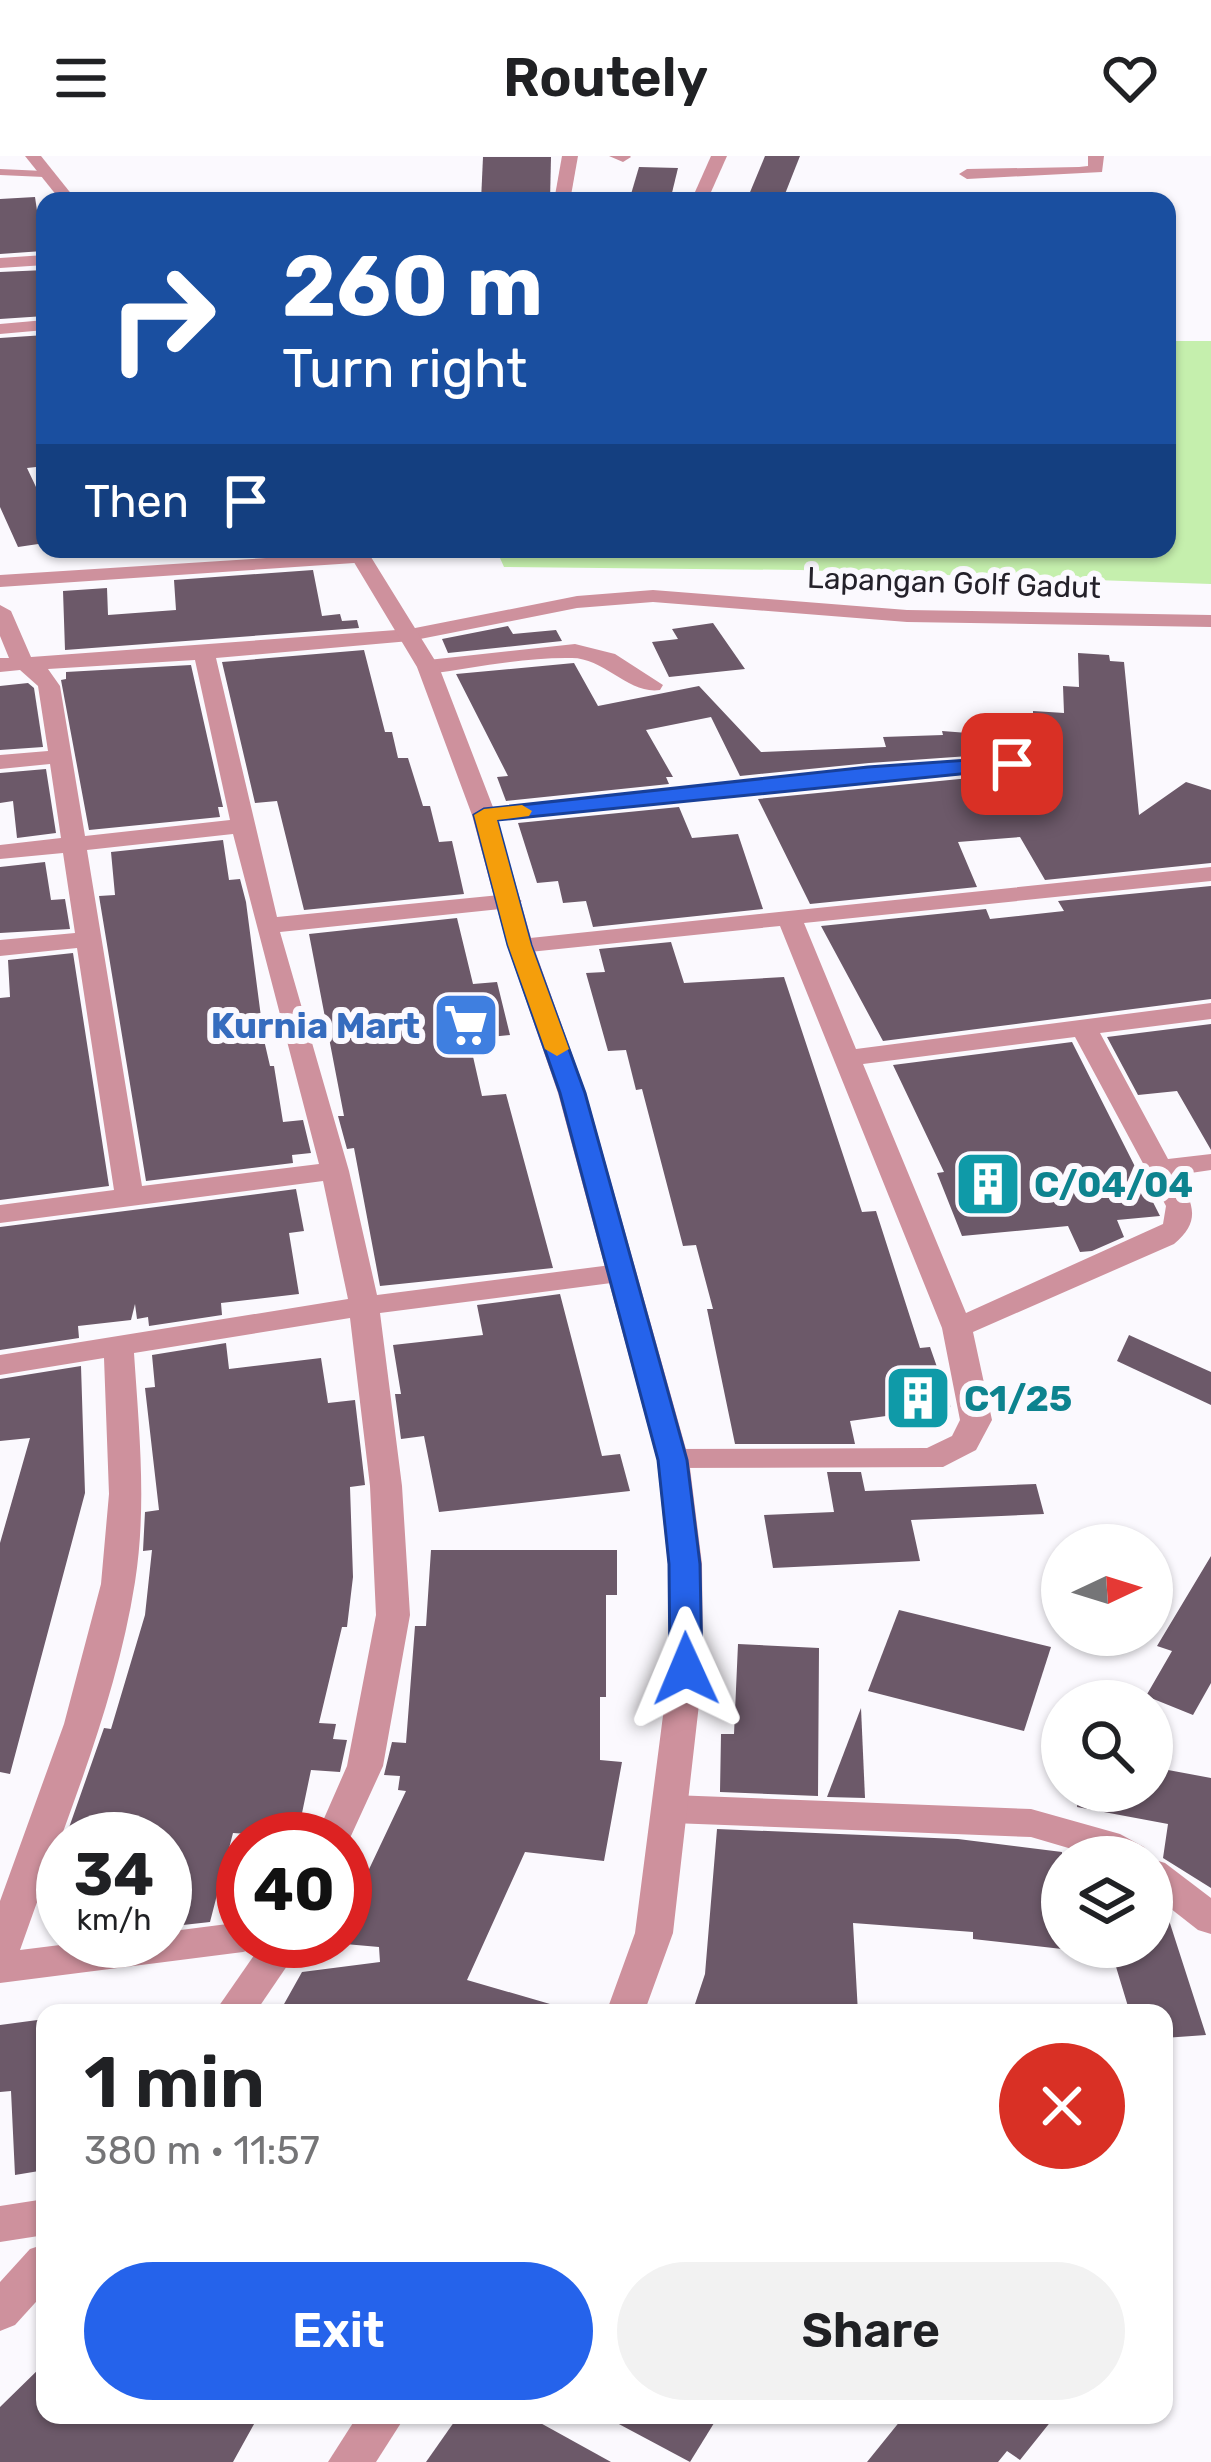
<!DOCTYPE html>
<meta charset="utf-8">
<style>
body{margin:0;font-family:Rubik,sans-serif;background:#f2f2f2;color:#202124;height:100vh;display:flex;flex-direction:column;font-size:45px;white-space:nowrap}
*{box-sizing:border-box;margin:0}
p{font-size:39px;color:#757577}
.icon{flex:none;width:66px;height:66px;fill:none;stroke:currentColor;stroke-width:2;stroke-linecap:round;stroke-linejoin:round}
.map{position:relative;flex:1;overflow:hidden}
.drawer{position:absolute;left:36px;top:1848px;width:1137px;height:420px;display:flex;flex-direction:column;background:#fff;border-radius:24px;box-shadow:0 3px 9px #0004}
.drawer>*{flex:none}
.hud{position:absolute;left:36px;top:36px;width:1140px;height:366px;border-radius:24px;box-shadow:0 3px 9px #0004;background:#1a4fa0;color:#fff;overflow:hidden}
.needle{width:78px;rotate:86deg}
.tools{position:absolute;left:1041px;top:1368px;display:grid;gap:24px}
.tools a{display:grid;place-items:center;width:132px;height:132px;border-radius:50%;background:#fff;box-shadow:0 3px 9px #0004;font-size:60px}
.speed{position:absolute;left:36px;top:1656px;display:flex;gap:24px;font-size:60px;font-weight:700;text-align:center}
.speed>*{display:grid;place-content:center;width:156px;height:156px;border-radius:50%;background:#fff;box-shadow:0 3px 9px #0004;line-height:1}
.speed small{font-size:30px;font-weight:400}
.speed .limit{border:18px solid #d22;background:#fff;color:#111}
.pin{position:absolute;display:grid;place-items:center;width:102px;height:102px;color:#fff;margin:-51px;border-radius:24px;box-shadow:0 6px 18px #0006}
.me{position:absolute;width:132px;margin:-66px;rotate:359deg;stroke-linejoin:round;filter:drop-shadow(0 0 9px #0008)}
.turn{display:flex;align-items:center;gap:42px;height:252px;padding:0 48px;font-size:54px}
.turn .icon{width:156px;height:156px;stroke-width:2.5}
.turn b{display:block;font-size:84px;line-height:102px}
.then{display:flex;align-items:center;height:114px;padding:0 48px;background:#0003;gap:24px;font-size:45px}
.round{display:grid;place-items:center;flex:none;width:126px;height:126px;border-radius:63px;background:#f2f2f2}
.headline{display:flex;align-items:center;justify-content:space-between;height:204px;padding:0 48px}
h1{font-size:72px;font-weight:600;line-height:90px}
.primary-button{display:flex;gap:24px;margin-top:auto;padding:24px 48px}
.primary-button a{flex:1;height:138px;border-radius:72px;background:#2563eb;color:#fff;font-size:48px;font-weight:600;line-height:138px;text-align:center}
.primary-button a+a{background:#f2f2f2;color:#202124}
header{display:flex;justify-content:space-between;align-items:center;height:156px;padding:0 48px;background:#fff;font-size:54px;font-weight:600}
.map>svg:first-child{display:block}
.green{fill:#c5efad}
.building{fill:#6c5969}
.lines{fill:none;stroke-linecap:round;stroke-linejoin:round}
.service{fill:#ce919d;fill-rule:evenodd}
.minor{fill:#ce919d;fill-rule:evenodd}
.tertiary{fill:#ce919d;fill-rule:evenodd}
.route{fill:#2563eb;stroke:#184099;stroke-width:3}
.slow{fill:#f59e0b}
.labels{text-anchor:middle;dominant-baseline:central;stroke-width:12;stroke-linejoin:round;paint-order:stroke}
.far-street-label{font-size:30px;fill:#24212a;stroke:#fbf9fe}
.shop-label{font-size:36px;font-weight:bold;fill:#366cbe;stroke:#fbf9fe;text-anchor:end}
.culture-label{font-size:36px;font-weight:bold;fill:#0d838f;stroke:#fbf9fe;text-anchor:start}
</style>
<header><svg class="icon" aria-label="menu" viewBox="0 0 24 24"><path d="M4 6h16M4 12h16M4 18h16"/></svg>Routely<svg class="icon" aria-label="heart" viewBox="0 0 24 24"><path d="M12 20l-8-8c-3-5 5-10 8-4 3-6 11-1 8 4z"/></svg></header>
<div class="map">
<svg width="1211" height="2306" viewBox="0 0 1211 2306">
<rect width="100%" height="100%" fill="#fbf9fe"/>
<!-- green -->
<path class="green" d="M1167,185H1211V428L800,414L504,411L496,393H1167Z"/>
<!-- building -->
<g class="building">
<path d="M765,0H800L783,43L748,41Z"/>
<path d="M483,1H551L550,45H481Z"/>
<path d="M639,11L678,12L670,45H629Z"/>
<path d="M35,41L43,95L0,98V43Z"/>
<path d="M45,114V160L0,163V116Z"/>
<path d="M45,179V310L27,312L45,350V387L18,391L0,351V182Z"/>
<path d="M313,414L322,460L340,458L342,465L357,464L359,472L65,494L63,435L107,432L108,459L176,454L174,424Z"/>
<path d="M713,467L745,513L669,521L652,486L678,483L672,473Z"/>
<path d="M508,470L513,478L556,474L562,485L448,497L442,483Z"/>
<path d="M364,494L385,576H392L398,602H408L423,650H430L439,686L452,685L464,738L304,754L277,645L255,647L222,506Z"/>
<path d="M1078,497L1109,499L1110,505L1124,506L1139,659L1186,626L1211,634V707L1045,724L1020,681L958,686L977,731L810,748L758,643L1020,617L1024,600L1012,597L869,607L740,620L711,561L646,574L673,621H666L669,628L506,645L497,621L508,620L456,518L574,507L598,550L699,530L761,596L886,591L883,581L943,579L942,575L981,578V567L991,568V562L1033,564V555L1064,557L1063,530L1079,531Z"/>
<path d="M191,509L223,651H218L220,661L89,674L61,524L66,523V516Z"/>
<path d="M28,527L34,532L43,591L0,594V530Z"/>
<path d="M46,613L56,677L17,682L13,645L0,647V617Z"/>
<path d="M679,651L692,682L738,678L763,753L593,771L586,745L563,747L558,725L537,727L518,667Z"/>
<path d="M223,684L229,724L240,723L246,746L264,884L270,910H274L283,966L303,964L311,997L292,999L293,1007L146,1025L99,740L115,739L111,696Z"/>
<path d="M45,706L51,744L65,743L70,773L0,777V711Z"/>
<path d="M1211,730V843L883,885L821,770L986,753L990,763L1064,755L1058,745Z"/>
<path d="M457,762L473,828L497,826L510,879L469,883L482,940L506,938L553,1112L380,1130L354,992L347,993L338,960H344L309,778Z"/>
<path d="M671,786L684,827L784,821L862,1056L876,1055L920,1192L930,1191L951,1251L850,1265L855,1288H735L707,1153H713L696,1089L683,1090L642,933L636,934L626,894L608,895L586,817L605,816L599,793Z"/>
<path d="M73,797L109,1030L0,1044V842L10,841L8,804Z"/>
<path d="M1211,868V994L1177,935L1138,939L1107,881Z"/>
<path d="M1072,886L1160,1060L1117,1064L1124,1081L1092,1095L1080,1096L1068,1070L962,1080L937,1017L944,1016L893,909Z"/>
<path d="M296,1033L304,1075L289,1077L299,1138L221,1147L222,1159L149,1170L148,1161L137,1163L135,1148L131,1164L78,1170L79,1182L0,1194V1071Z"/>
<path d="M560,1138L602,1300L620,1298L630,1335L439,1356L424,1280L401,1283L395,1238H401L393,1189L483,1179L477,1149Z"/>
<path d="M1129,1179L1211,1216V1249L1117,1205Z"/>
<path d="M226,1187L229,1213L321,1202L328,1247L355,1244L365,1329L350,1331L353,1421L347,1471H342L319,1567L336,1568L333,1583L347,1584L340,1616L311,1614L297,1681L233,1677L210,1766L165,1771V1683H65L104,1572L111,1573L145,1459L152,1394L143,1395L145,1356L159,1354L145,1232L155,1231L152,1199Z"/>
<path d="M81,1210L85,1337L10,1618L0,1616V1387L30,1282L0,1285V1223Z"/>
<path d="M827,1316H861L865,1335L1036,1328L1044,1358L911,1364L920,1405L773,1412L764,1359L834,1356Z"/>
<path d="M431,1394H617V1439H606V1541H600V1604L622,1606L604,1705L525,1696L467,1824L550,1848L549,1857H279L302,1816L380,1806L379,1791L345,1788V1764L406,1635L398,1634L400,1620L384,1619L392,1586L406,1587L415,1470H426Z"/>
<path d="M1211,1400V1527L1193,1559L1146,1540L1172,1495L1157,1490Z"/>
<path d="M899,1454L1051,1491L1024,1575L868,1535Z"/>
<path d="M738,1488L819,1492L818,1640L720,1636L721,1578H734Z"/>
<path d="M861,1552L865,1642L827,1641Z"/>
<path d="M1152,1611L1211,1622V1732L1163,1702L1168,1668L1077,1651L1079,1635H1152Z"/>
<path d="M717,1673L958,1683L1062,1696V1793L973,1783V1776L853,1767L858,1857H692L705,1818Z"/>
<path d="M1152,1744L1166,1755L1206,1879L1164,1882V1857H1130L1110,1791H1152Z"/>
<path d="M45,1863V2014L15,2019L11,1935L0,1936V1869Z"/>
<path d="M45,2207V2259H259L233,2306H0V2251Z"/>
<path d="M459,2259H526L611,2306H426Z"/>
<path d="M602,2259H719L690,2306Z"/>
<path d="M905,2259H1056L1020,2304L1007,2295L998,2306H867Z"/>
</g>
<g class="lines">
<!-- service -->
<path class="service" d="M0,13L44,15L50,18L44,21L0,19Z"/>
<!-- minor -->
<g class="minor">
<path d="M562,0H578L570,45H554Z"/>
<path d="M609,0H630L631,1L623,6Z"/>
<path d="M711,0H727L707,45H691Z"/>
<path d="M1088,0H1104L1102,16L967,23L959,18L967,13L1079,11L1088,10Z"/>
<path d="M45,99V109L0,112V102Z"/>
<path d="M45,164V174L0,178V168Z"/>
<path d="M362,396L369,398V406L0,431V419Z"/>
<path d="M653,434L907,454L1211,459V471L907,466L653,446L577,452L410,485L216,502L277,761L510,738L522,745L510,752L280,776L349,1015L377,1139L619,1108L634,1117L619,1126L380,1157L402,1330L410,1459L383,1610L345,1693V1683H315L347,1610L376,1459L370,1330L350,1162L134,1197C139,1273 147,1350 135,1426C115,1553 62,1673 20,1794L92,1785H165V1776L243,1766V1785H260L256,1792L243,1796L0,1827V1745L64,1568L101,1428L109,1338L104,1202L0,1219V1199L348,1143L323,1025L0,1067V1049L114,1034L77,792L0,800V784L75,777L63,697L0,703V689L61,682L50,608L0,613V599L48,595L38,530L20,514L0,516V502H9L0,480V449L11,455L31,501L410,473L577,440ZM195,504L230,664L85,680L60,530L48,513ZM233,678L319,1008L142,1030L87,694Z"/>
<path d="M575,488L615,498L663,529L660,534C630,539 604,502 572,502C525,501 475,512 428,518L417,511L428,504Z"/>
<path d="M1012,601L1020,603V613L484,666L472,659L484,652L869,611Z"/>
<path d="M1211,711V725L804,767L856,893L1211,847V863L1100,877L1168,1003L1211,998V1014L1177,1019C1193,1047 1202,1065 1174,1088L973,1176L992,1264L976,1294L943,1311L662,1312L657,1304L662,1296L673,1293L927,1292L952,1280L960,1264L942,1172L780,770L520,797L511,794L507,789L511,784ZM1075,881L1166,1050L1163,1068L966,1157L863,908Z"/>
<path d="M672,1639L1031,1653L1120,1678L1144,1691L1149,1701H1099L1031,1681L672,1667L659,1663L654,1653L659,1643Z"/>
<path d="M1152,1703L1165,1707L1211,1742V1778L1198,1774L1152,1738Z"/>
<path d="M264,1785H304L255,1857H214Z"/>
<path d="M45,2043V2079L0,2086V2050Z"/>
<path d="M45,2088V2136L15,2169L0,2175V2126L30,2093Z"/>
</g>
<!-- tertiary -->
<g class="tertiary">
<path d="M25,0H41L77,45H61Z"/>
<path d="M346,393H366L439,511L496,659L533,789L586,937L689,1304L702,1408L703,1513L673,1777L644,1857H606L635,1777L669,1513L668,1408L657,1304L558,937L507,789L472,659L417,511Z"/>
<path d="M358,2259H406L376,2306H328Z"/>
</g>
</g>
<!-- route -->
<path class="route" d="M1012,601L1020,603V612L497,664L531,789L585,937L687,1304L700,1408L702,1513L697,1521H675L670,1513L669,1408L658,1304L560,937L508,789L474,659L484,653L868,611Z"/>
<!-- slow -->
<path class="slow" d="M522,649L532,655L529,660L497,664L531,789L569,893L557,900L545,893L508,789L474,659L484,653Z"/>
<!-- icons -->
<defs>
<symbol id="supermarket-square" viewBox="-11 -11 22 22"><rect x="-9" y="-9" width="18" height="18" rx="4" fill="#3f7fe0" stroke="#fbf9fe"/><path d="M-6-5.5h2.5l.6 2H6L4.5 2H-2.5L-4.4-4H-6ZM-1.5 3.2a1.3 1.3 0 1 0 .1 0ZM3 3.2a1.3 1.3 0 1 0 .1 0Z" fill="#fff"/></symbol>
<symbol id="building-square" viewBox="-11 -11 22 22"><rect x="-9" y="-9" width="18" height="18" rx="4" fill="#0f9aa8" stroke="#fbf9fe"/><path d="M-4-6H4V6H1V3H-1V6H-4ZM-2.5-4.3h1.7v1.8h-1.7ZM.8-4.3h1.7v1.8H.8ZM-2.5-1h1.7V.8h-1.7ZM.8-1h1.7V.8H.8Z" fill="#fff"/></symbol>
</defs>
<g fill-rule="evenodd">
<use href="#supermarket-square" x="428" y="831" width="76" height="76"/>
<use href="#building-square" x="950" y="990" width="76" height="76"/>
<use href="#building-square" x="880" y="1204" width="76" height="76"/>
</g>
<g class="labels">
<!-- far-street labels -->
<g class="far-street-label">
<text transform="translate(954 427) rotate(2)">Lapangan Golf Gadut</text>
</g>
<!-- shop labels -->
<g class="shop-label">
<text x="420" y="869">Kurnia Mart</text>
</g>
<!-- culture labels -->
<g class="culture-label">
<text x="1034" y="1028">C/04/04</text>
<text x="964" y="1242">C1/25</text>
</g>
</g>
</svg>
<div class="tools">
<a><svg class="needle" viewBox="-14 -14 28 28"><path d="M0-13l5 13h-10z" fill="#e53935"/><path d="M0 13l5-13h-10z" fill="#757577"/></svg></a>
<a><svg class="icon" aria-label="search" viewBox="0 0 24 24"><circle cx="10" cy="10" r="6"/><path d="M15 15l6 6"/></svg></a>
<a><svg class="icon" aria-label="layers" viewBox="0 0 24 24"><path d="M12 4l9 5-9 5-9-5zM3 14l9 5 9-5"/></svg></a>
</div>
<div class="speed"><div>34<small>km/h</small></div><div class="limit">40</div></div>
<div class="pin" style="left:1012px;top:608px;background:#d93025"><svg class="icon" aria-label="arrive" viewBox="0 0 24 24"><path d="M6 21V4h12l-3 4 3 4H6"/></svg></div>
<svg class="me" style="left:686px;top:1513px" viewBox="-20 -20 40 40"><path d="M0-17L14 15 0 8-14 15z" fill="#2563eb" stroke="#fff" stroke-width="4"/></svg>
<div class="hud">
<div class="turn"><svg class="icon" aria-label="right" viewBox="0 0 24 24"><path d="M7 20v-9h11M14 6l5 5-5 5"/></svg><div><b>260 m</b>Turn right</div></div>
<div class="then">Then<svg class="icon" aria-label="arrive" viewBox="0 0 24 24"><path d="M6 21V4h12l-3 4 3 4H6"/></svg></div>
</div>
<section class="drawer">
<div class="headline"><div><h1>1 min</h1><p>380 m · 11:57</p></div><a class="round" style="background:#d93025;color:#fff"><svg class="icon" aria-label="close" viewBox="0 0 24 24"><path d="M6 6l12 12M18 6L6 18"/></svg></a></div>
<div class="primary-button"><a>Exit</a><a>Share</a></div>
</section>
</div>
